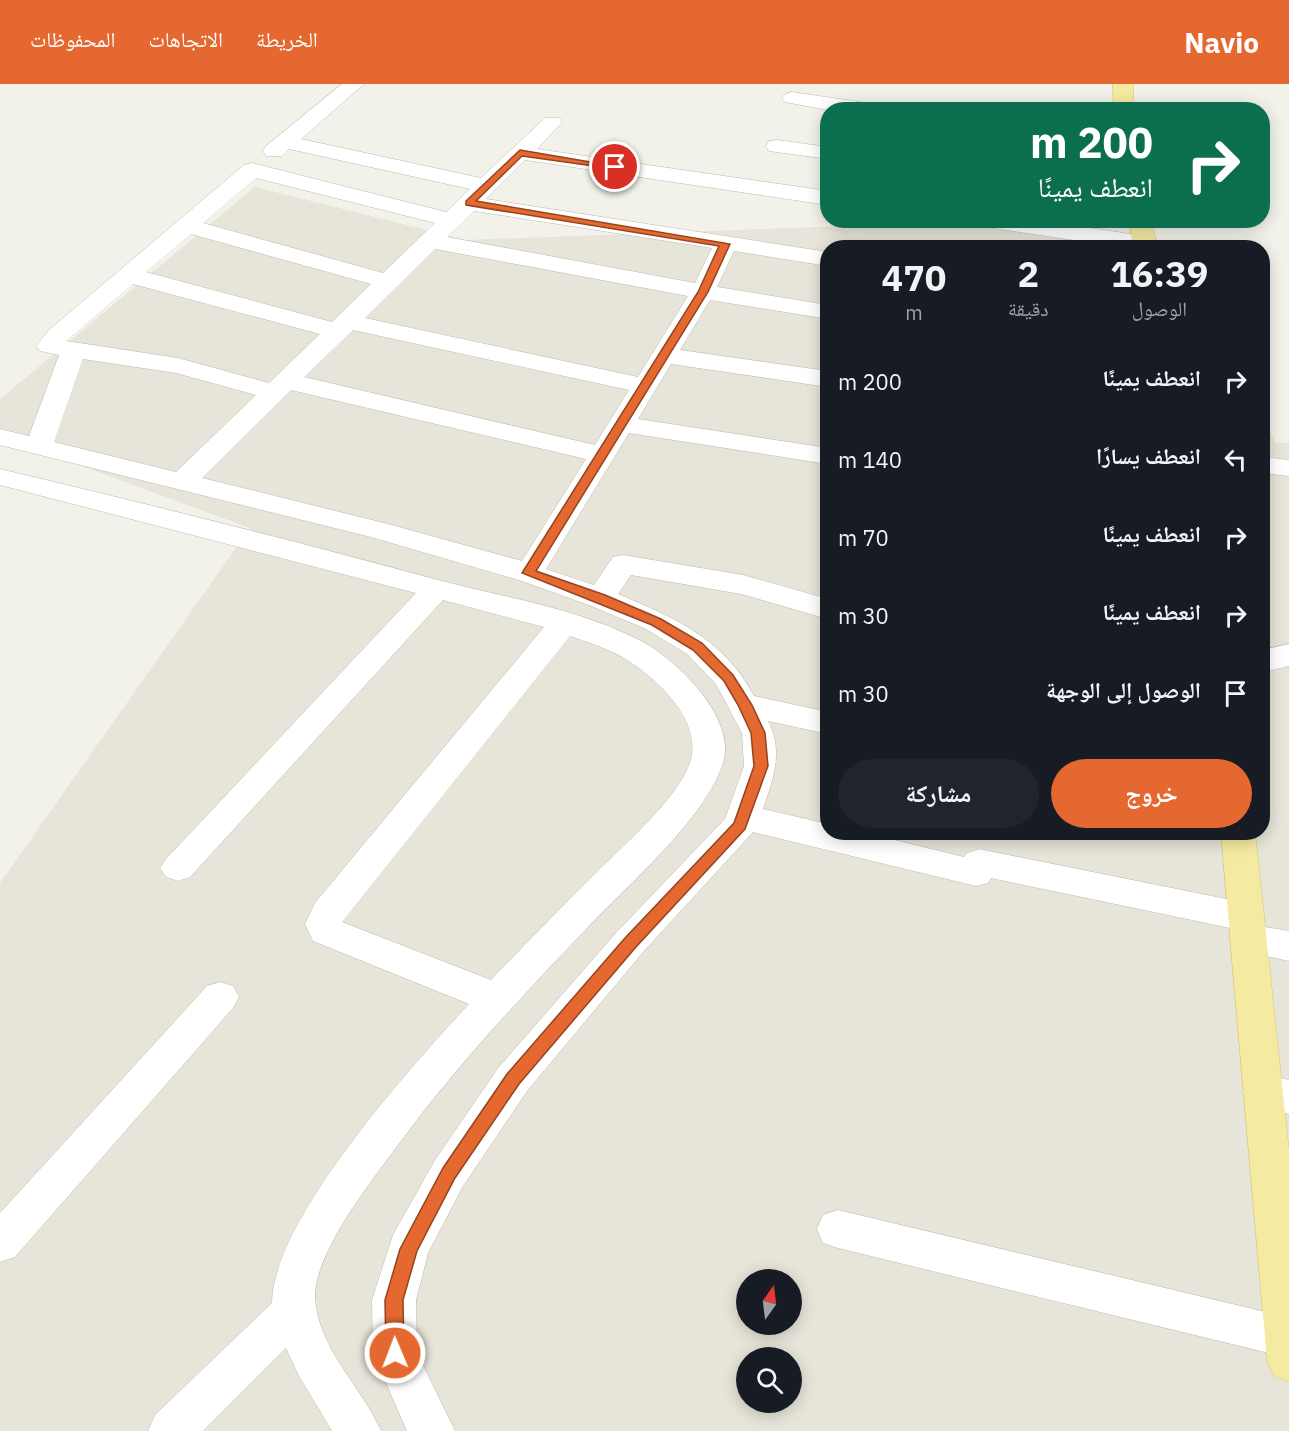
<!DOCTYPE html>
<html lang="ar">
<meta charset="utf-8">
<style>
body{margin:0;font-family:"IBM Plex Sans","Noto Naskh Arabic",sans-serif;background:#20242c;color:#f1f3f6;direction:rtl;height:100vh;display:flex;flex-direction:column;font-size:22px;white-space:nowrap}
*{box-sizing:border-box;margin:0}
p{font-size:20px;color:#9ea1a6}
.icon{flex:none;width:33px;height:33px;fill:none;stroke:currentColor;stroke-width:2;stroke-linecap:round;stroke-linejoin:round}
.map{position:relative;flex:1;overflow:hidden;direction:ltr}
.sheet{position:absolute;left:820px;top:156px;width:450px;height:600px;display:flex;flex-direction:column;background:#171b24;border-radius:24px;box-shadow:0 3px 15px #0003;direction:rtl}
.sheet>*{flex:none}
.top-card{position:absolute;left:820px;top:18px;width:450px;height:126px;border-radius:24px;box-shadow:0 3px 15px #0003;direction:rtl;background:#0b6e4f;color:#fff;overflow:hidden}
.needle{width:39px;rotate:14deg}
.tools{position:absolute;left:736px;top:1185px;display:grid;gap:12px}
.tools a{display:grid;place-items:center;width:66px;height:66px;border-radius:50%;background:#171b24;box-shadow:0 3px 15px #0003;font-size:30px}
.pin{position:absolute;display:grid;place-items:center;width:51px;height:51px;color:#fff;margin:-26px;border:3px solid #fff;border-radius:50%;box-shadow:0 2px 6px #0007}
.me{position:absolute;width:66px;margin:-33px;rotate:359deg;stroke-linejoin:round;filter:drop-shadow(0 0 4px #0008)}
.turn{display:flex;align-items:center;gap:21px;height:126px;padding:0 18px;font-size:27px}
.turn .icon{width:78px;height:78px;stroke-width:2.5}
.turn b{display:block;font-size:42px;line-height:51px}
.eta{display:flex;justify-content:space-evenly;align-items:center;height:102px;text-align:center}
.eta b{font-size:36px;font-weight:700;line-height:42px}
.action{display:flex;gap:12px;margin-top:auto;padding:12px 18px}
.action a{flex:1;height:69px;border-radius:36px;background:#e46830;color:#fff;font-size:24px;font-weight:700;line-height:69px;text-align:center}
.action a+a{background:#20242c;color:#f1f3f6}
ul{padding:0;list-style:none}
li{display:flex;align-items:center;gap:18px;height:78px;padding:0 18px}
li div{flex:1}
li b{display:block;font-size:22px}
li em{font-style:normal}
header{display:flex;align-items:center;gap:36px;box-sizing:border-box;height:84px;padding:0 30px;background:#e46830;color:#fff}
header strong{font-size:28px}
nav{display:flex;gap:33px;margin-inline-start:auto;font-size:21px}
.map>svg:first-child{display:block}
.residential{fill:#e7e4d9;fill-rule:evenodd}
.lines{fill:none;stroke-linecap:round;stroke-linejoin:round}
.minor-casing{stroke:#bebbad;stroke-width:1}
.major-casing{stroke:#d8ca73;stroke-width:1}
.minor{fill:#fff;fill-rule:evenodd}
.major{fill:#f4eaa2;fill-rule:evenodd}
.route{fill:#e46830;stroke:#94441f;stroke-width:1.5}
</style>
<header>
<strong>Navio</strong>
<nav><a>الخريطة</a><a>الاتجاهات</a><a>المحفوظات</a></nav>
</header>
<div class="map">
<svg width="1289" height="1347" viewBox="0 0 1289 1347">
<rect width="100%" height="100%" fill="#f3f2ea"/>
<!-- residential -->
<path class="residential" d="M255,103L466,156L952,138L1126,163L828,164V748H1263V330L1275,359H1289V1347H0V799L250,444L0,352V315ZM747,1196H792V1240H747ZM747,1274H792V1318H747Z"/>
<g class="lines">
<defs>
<g id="minor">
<path d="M342,0H364L301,55L481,94L545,34H559L562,38L537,65L828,107V121L525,76L486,115L828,168V182L734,167L717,203L828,221V235L710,216L680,266L828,287V303L671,280L638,335L828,364V380L629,349L546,485L594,501L613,473L623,471L743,491L828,515V535L741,510L631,491L618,510C675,534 724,555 754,612L828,628V650L768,637C784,668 773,695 763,725L828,740V748H862L964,773L967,769L979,765L1246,819L1259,823L1264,833L1259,842L1289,847V877L1235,865L1230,855L1235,845L991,794L988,799L976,802L753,748L643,868L527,1007L463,1102L428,1169L416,1216L417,1269L455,1347H407L373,1269L372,1216L393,1151L435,1076L499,983L617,848L725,735L744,682L742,649L716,600L687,570L646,545L589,521L519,496L371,453L0,361V345L29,352L59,271L40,267L36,262L49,246L244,81L252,79L446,128L470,105L289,65L282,72H266L263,67L266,62ZM256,94L435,139L383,189L203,139ZM474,127L712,164L695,199L447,153ZM191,150L371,200L332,238L146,188ZM435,165L688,212L638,293L365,234ZM133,200L320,250L269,299L178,274L66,257ZM353,246L629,306L595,361L304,293ZM83,275L176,289L256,311L176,388L54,358ZM291,306L586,375L522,477L388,440L202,394Z"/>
<path d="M792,8L873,20L883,26H828L785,18L782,14L785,10Z"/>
<path d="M777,56L828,63V75L769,67L766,62L769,57Z"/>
<path d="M975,136H1037L1144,152L1152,154L1156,159L1153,164H1127L986,143L978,141Z"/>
<path d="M1263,373L1289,376V392L1263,389Z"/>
<path d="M0,385C148,420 295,457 442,497C508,514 580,525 641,557C677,576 737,634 723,679C705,735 627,802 586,845C521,913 457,981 401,1057C374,1093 313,1170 315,1214C318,1265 362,1303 381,1347H332L299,1292L286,1264L203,1347H148L155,1331L272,1219C273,1135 412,982 469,920L313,857L305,840L315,819L544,543L443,516L190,793L178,797L166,793L160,784L166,775L416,509L0,401ZM570,552C586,557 602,563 617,570C650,588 702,632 691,675C682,711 623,762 596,789C561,824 525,860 491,896L342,838Z"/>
<path d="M1289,560V582L1263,588V566Z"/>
<path d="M220,898L233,902L239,913L233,924L15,1173L0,1178V1129L207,902Z"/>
<path d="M1263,991L1289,996V1030L1249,1020L1243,1008L1249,996Z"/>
<path d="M838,1126L1287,1233L1289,1274L838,1164L823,1159L817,1145L823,1131Z"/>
</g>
<g id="major">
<path d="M1113,0H1133L1134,26H1114Z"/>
<path d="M1129,136H1152L1157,164H1133Z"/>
<path d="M1221,748H1255L1289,1067V1298L1273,1291L1267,1276Z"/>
</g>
</defs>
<!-- minor casing -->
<use href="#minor" class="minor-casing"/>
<!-- major casing -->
<use href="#major" class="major-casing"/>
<!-- minor -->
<use href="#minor" class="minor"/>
<!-- major -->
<use href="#major" class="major"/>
</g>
<!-- route -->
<path class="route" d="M520,66L620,83L615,85L522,72L476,117L730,160L708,208L536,487L605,511L661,535L702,559L733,591L752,621L765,649L768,682L745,745L636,863L519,1000L455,1094L417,1167L403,1216L404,1269L401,1275L395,1278L388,1275L386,1269L385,1216L400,1165L443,1084L507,990L625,854L734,739L754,682L751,649L738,621L724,597L693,566L652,541L522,489L698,208L719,162L466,121V117Z"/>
</svg>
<div class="tools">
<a><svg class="needle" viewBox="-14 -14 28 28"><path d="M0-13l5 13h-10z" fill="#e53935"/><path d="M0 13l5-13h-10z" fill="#9ea1a6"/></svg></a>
<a><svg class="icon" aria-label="search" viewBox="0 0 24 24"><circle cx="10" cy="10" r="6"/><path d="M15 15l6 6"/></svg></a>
</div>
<div class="pin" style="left:615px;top:83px;background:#d93025"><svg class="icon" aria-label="arrive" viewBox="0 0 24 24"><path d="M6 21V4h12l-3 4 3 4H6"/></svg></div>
<svg class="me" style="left:395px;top:1269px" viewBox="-20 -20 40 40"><circle r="17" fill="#e46830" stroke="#fff" stroke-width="3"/><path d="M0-11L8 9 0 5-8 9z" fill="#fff"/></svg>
<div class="top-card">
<div class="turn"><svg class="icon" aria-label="right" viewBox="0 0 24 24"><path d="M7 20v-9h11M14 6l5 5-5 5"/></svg><div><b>200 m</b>انعطف يمينًا</div></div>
</div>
<section class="sheet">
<div class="eta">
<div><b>16:39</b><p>الوصول</p></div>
<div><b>2</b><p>دقيقة</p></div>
<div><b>470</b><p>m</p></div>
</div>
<ul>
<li><svg class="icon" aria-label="right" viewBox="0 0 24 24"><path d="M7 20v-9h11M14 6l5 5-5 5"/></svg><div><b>انعطف يمينًا</b></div><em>200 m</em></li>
<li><svg class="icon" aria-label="left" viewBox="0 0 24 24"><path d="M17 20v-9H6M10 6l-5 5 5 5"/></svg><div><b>انعطف يسارًا</b></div><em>140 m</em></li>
<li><svg class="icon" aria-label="right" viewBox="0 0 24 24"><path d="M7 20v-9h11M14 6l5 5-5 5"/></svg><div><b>انعطف يمينًا</b></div><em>70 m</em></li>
<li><svg class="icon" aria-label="right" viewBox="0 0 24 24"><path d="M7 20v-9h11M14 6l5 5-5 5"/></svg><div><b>انعطف يمينًا</b></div><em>30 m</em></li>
<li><svg class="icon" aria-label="arrive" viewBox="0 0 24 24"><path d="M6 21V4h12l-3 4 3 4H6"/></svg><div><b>الوصول إلى الوجهة</b></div><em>30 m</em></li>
</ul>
<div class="action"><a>خروج</a><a>مشاركة</a></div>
</section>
</div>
